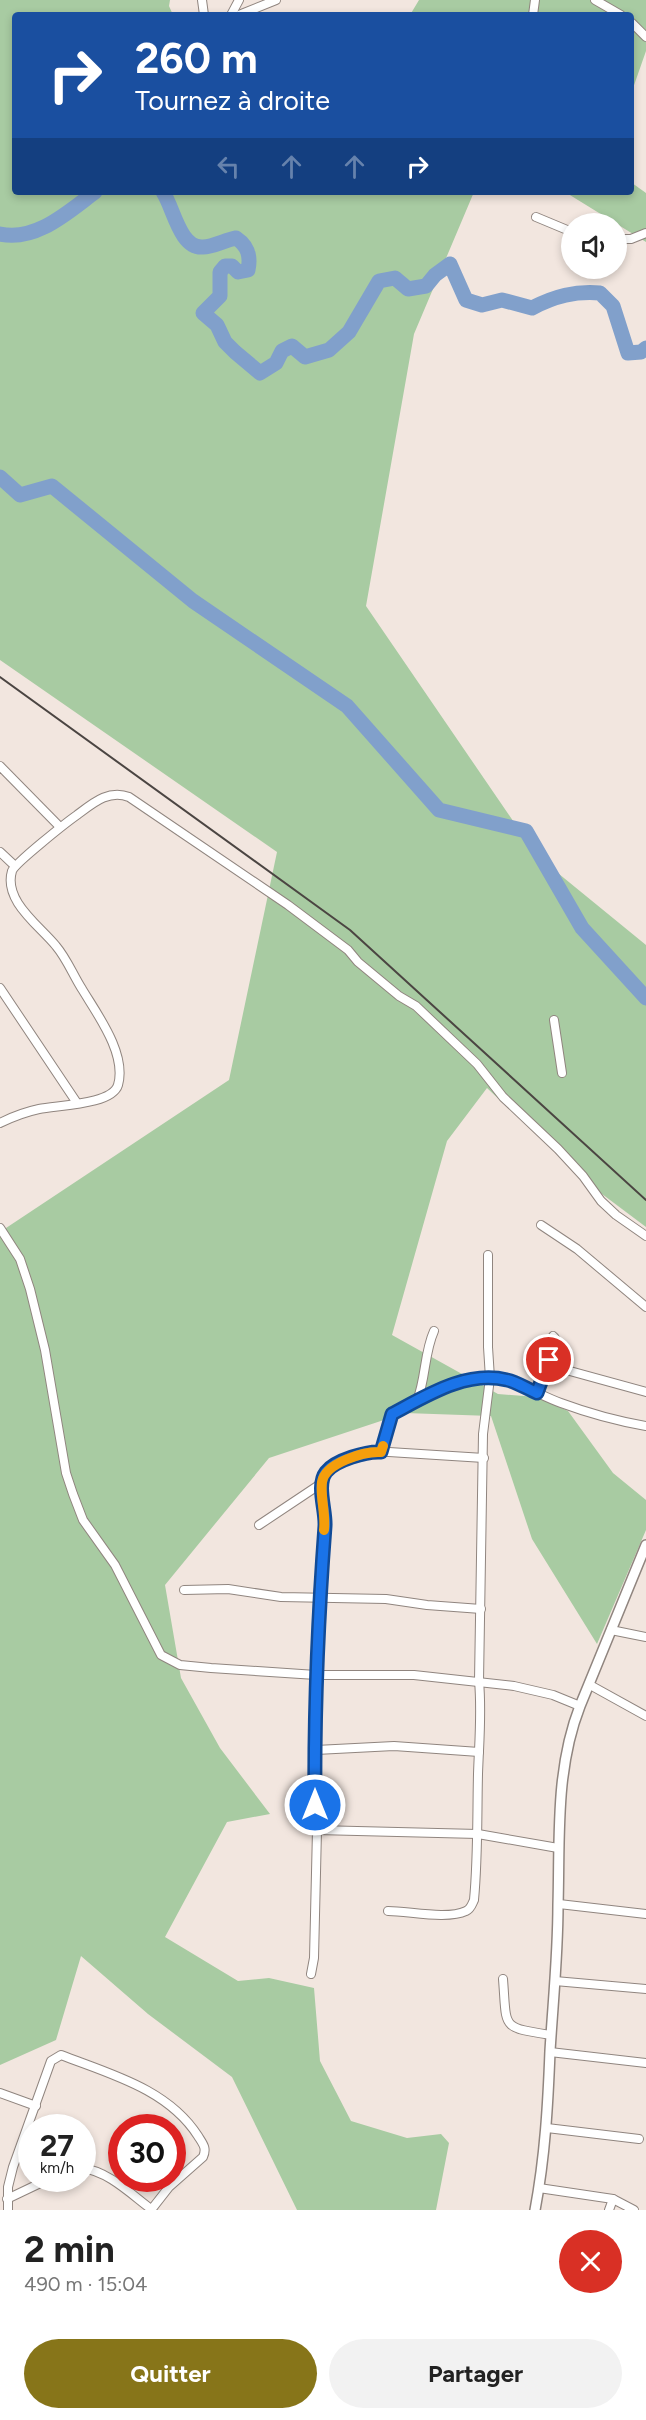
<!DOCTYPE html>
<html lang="fr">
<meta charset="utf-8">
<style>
body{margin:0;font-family:Figtree,sans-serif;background:#f2f2f2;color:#222;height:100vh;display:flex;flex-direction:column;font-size:22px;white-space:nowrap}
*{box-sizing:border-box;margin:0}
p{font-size:20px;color:#767676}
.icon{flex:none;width:33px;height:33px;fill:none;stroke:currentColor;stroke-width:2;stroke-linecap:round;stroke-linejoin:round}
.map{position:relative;height:2210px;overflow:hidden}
.drawer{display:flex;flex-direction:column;background:#fff;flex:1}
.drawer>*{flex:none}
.top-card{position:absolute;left:12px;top:12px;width:622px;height:183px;border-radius:6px;box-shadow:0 3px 9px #0003;background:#1a4fa0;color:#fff;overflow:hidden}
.fabs{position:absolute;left:561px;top:213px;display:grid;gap:12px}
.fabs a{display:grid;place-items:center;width:66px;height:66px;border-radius:50%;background:#fff;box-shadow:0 3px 9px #0003;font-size:30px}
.speed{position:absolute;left:18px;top:2114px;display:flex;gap:12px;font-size:30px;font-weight:700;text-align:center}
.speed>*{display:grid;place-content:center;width:78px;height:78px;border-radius:50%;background:#fff;box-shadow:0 3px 9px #0003;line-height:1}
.speed small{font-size:15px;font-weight:400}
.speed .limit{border:9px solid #d22;background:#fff;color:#111}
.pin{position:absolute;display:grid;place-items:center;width:51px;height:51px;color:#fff;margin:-26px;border:3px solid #fff;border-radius:50%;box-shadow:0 2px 6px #0007}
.me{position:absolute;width:66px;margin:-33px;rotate:0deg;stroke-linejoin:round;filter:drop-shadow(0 0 4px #0008)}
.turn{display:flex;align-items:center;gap:21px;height:126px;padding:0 24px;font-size:27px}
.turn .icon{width:78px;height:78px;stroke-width:2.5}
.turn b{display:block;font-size:42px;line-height:51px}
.lanes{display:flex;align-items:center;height:57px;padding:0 24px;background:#0003;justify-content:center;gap:30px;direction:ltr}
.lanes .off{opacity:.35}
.round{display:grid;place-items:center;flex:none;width:63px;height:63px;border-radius:32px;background:#f2f2f2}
.summary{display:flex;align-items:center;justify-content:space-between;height:102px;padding:0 24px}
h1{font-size:36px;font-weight:700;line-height:45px}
.action{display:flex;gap:12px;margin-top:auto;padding:12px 24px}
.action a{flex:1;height:69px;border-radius:36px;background:#877519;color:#fff;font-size:24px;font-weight:700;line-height:69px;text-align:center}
.action a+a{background:#f2f2f2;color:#222}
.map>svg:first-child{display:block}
.green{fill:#a8cba2}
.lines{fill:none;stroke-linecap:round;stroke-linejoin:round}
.river{stroke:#81a0cb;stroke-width:15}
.minor-casing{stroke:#90857f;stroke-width:10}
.tertiary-casing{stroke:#90857f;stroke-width:12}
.minor{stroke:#fff;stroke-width:8}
.tertiary{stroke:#fff;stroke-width:9}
.rail{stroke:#4b4542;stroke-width:2}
.route-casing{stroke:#114b97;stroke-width:15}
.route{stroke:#1a73e8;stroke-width:10}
.slow{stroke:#f59e0b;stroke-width:10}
</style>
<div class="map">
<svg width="646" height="2210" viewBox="0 0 646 2210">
<rect width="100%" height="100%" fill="#f2e6df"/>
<!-- green -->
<g class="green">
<path d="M0,0H170L169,6L173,15H15V192H474L414,334L366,606L537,856L646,945V1227L590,1185L487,1088L447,1141L392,1335L498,1394L537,1397L568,1411L613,1473L646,1500V1530L597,1644L532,1539L491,1416L405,1413L269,1458L165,1585L181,1678L220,1748L270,1814L227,1822L165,1937L238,1981L269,1978L314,1988L320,2061L351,2121L407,2138L441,2134L449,2143L436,2210H297L232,2077L148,2014L81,1956L56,2040L0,2065V1232L229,1080L277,852L0,660Z"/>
<path d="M419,0H646V51L632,91V15H410Z"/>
<path d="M632,183L646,193V242L565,192H632Z"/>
</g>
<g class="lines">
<!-- river -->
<g class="river">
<path d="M163,192C174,209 180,249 203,247C213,247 225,240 236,238C248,246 251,256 248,270L238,272L232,266H225L220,272V296L203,313L217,325L225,342L235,352L260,373L276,363L282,351L292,346L305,357L329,350L349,332L379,281L395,278L408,289L426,286L435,275L450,264L466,300L482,305L502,300L532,308C555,296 575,291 600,293L613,306L628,353L641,352L646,348"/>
<path d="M0,234C36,242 68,212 95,192"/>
<path d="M0,477L20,495L52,486L193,601L347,706L439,810L526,831L582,928L646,998"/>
</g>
<defs>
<g id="minor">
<path d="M202,0L204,15"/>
<path d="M595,0L621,15"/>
<path d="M231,15L239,0"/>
<path d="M239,15L276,0"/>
<path d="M533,15L535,0"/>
<path d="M632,23L646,37"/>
<path d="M536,217L572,232"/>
<path d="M616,239H631L646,233"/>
<path d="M0,766L60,827"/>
<path d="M0,852L15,866"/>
<path d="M0,988L77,1103"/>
<path d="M554,1020L562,1073"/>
<path d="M0,1123C12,1117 25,1112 39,1109C57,1105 112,1105 118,1085C127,1054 97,1014 82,989C73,975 67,959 56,946C40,926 3,901 12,871C15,863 67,822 77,815C93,803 109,789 129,797L288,905L348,950L358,962L399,996L416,1006L477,1064L503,1097L558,1149L583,1176L601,1201L616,1215L646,1236"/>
<path d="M541,1225L577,1249L646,1307"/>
<path d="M0,1228L20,1259L30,1289L45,1350L66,1473L73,1494L83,1520L115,1565L161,1655L180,1665L211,1668L316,1675H414L514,1686L553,1695L580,1706"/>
<path d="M548,1365L646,1392"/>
<path d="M537,1393L548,1365L555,1338L553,1336"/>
<path d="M417,1401C426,1378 424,1353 434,1331"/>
<path d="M381,1452L392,1414C424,1398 455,1378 491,1378C516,1379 538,1395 561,1403C588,1413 617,1421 646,1426"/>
<path d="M259,1525L322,1483"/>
<path d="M184,1590L228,1589L281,1597L386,1599L427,1605L481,1609"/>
<path d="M611,1630L646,1637"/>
<path d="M590,1685L646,1716"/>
<path d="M316,1750L394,1746L479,1752"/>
<path d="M317,1830L478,1834L558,1848"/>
<path d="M559,1904L646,1914"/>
<path d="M388,1911C409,1911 447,1920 466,1911C471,1909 472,1904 474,1900C478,1858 477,1816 478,1774C479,1743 482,1713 479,1681L483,1434L490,1378L488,1347V1255"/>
<path d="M311,1974L314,1958L317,1830L315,1805V1707L318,1599L325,1522L322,1483L327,1471L350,1458L373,1451L484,1458"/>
<path d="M503,1979C507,2029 500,2027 551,2035"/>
<path d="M555,1981L646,1989"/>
<path d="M550,2052L646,2063"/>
<path d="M0,2093L36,2106"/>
<path d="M547,2128L639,2139"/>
<path d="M82,2168C108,2171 131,2194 151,2209"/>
<path d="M539,2188L613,2199"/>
<path d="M7,2199L51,2178"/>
<path d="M8,2210V2187L13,2167L51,2061L61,2055C110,2074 168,2089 198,2136C203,2144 207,2148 203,2157L169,2187L151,2210"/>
<path d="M609,2210L613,2199L634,2210"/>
</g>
<path id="tertiary" d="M535,2210C545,2157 548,2104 550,2051C553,2002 558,1954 558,1905C560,1838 555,1770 580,1706L646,1545"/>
</defs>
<!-- minor casing -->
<use href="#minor" class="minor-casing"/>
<!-- tertiary casing -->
<use href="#tertiary" class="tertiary-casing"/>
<!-- minor -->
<use href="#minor" class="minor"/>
<!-- tertiary -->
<use href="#tertiary" class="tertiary"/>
<!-- rail -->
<path class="rail" d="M0,677L350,930L646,1200"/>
</g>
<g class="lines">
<defs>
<path id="route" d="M315,1805C314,1711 318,1619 325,1526C326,1510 316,1485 326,1472C335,1460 367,1451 381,1452L392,1414C426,1396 466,1370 507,1380C517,1382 527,1389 537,1393L549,1360"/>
</defs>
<!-- route casing -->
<use href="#route" class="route-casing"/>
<!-- route -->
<use href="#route" class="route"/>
<!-- slow -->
<path class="slow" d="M324,1530C326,1514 320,1497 322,1482C325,1463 364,1451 381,1452L383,1446"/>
</g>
</svg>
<div class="fabs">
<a><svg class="icon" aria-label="sound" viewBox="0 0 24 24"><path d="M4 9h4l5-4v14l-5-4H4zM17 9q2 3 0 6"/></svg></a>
</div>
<div class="speed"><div>27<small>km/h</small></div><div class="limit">30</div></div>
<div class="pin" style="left:549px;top:1360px;background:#d93025"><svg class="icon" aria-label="arrive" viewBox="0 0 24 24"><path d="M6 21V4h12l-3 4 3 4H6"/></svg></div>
<svg class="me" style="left:315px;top:1805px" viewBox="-20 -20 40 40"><circle r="17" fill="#1a73e8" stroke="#fff" stroke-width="3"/><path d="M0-11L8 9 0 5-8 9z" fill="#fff"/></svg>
<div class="top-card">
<div class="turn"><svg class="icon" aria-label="right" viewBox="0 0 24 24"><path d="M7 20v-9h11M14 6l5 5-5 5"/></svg><div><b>260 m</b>Tournez à droite</div></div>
<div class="lanes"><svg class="icon off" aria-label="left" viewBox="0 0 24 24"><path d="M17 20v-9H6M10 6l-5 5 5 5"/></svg><svg class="icon off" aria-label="ahead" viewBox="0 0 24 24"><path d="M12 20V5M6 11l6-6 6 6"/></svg><svg class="icon off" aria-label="ahead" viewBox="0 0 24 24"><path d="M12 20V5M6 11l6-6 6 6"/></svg><svg class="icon" aria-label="right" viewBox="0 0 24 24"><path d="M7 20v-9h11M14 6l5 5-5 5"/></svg></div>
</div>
</div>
<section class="drawer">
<div class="summary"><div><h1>2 min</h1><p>490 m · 15:04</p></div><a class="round" style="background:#d93025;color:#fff"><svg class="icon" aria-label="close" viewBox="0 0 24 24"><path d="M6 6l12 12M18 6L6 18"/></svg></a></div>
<div class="action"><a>Quitter</a><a>Partager</a></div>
</section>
